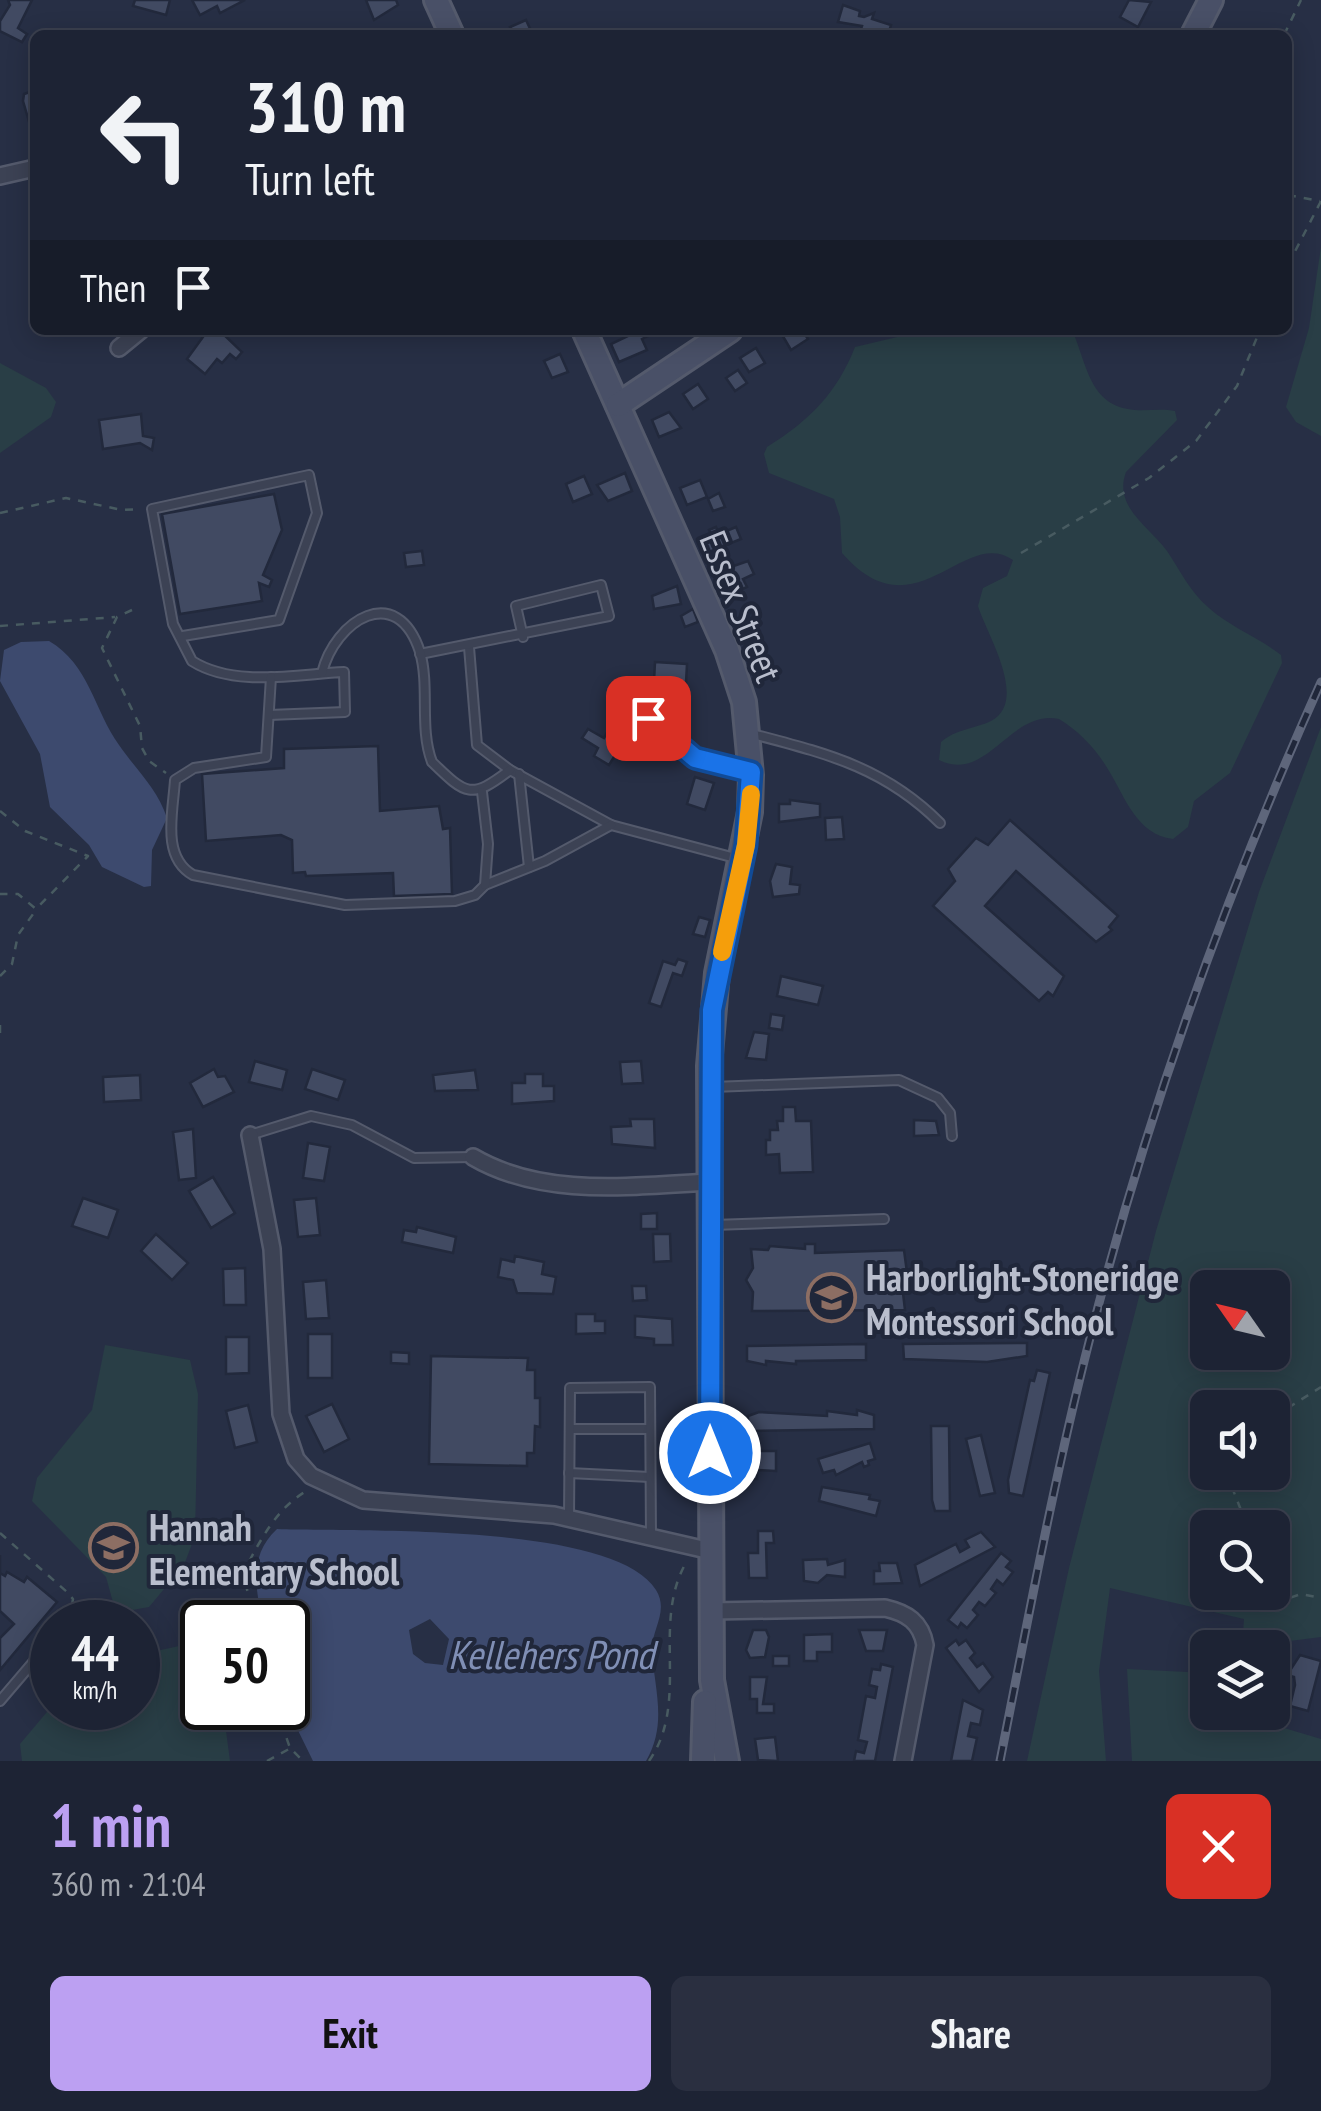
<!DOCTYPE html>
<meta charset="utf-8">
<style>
body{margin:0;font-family:"PT Sans Narrow",sans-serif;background:#2a2f40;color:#f1f3f6;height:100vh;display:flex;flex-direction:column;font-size:38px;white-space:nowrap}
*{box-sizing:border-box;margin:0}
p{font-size:32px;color:#a0a4ac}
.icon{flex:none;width:55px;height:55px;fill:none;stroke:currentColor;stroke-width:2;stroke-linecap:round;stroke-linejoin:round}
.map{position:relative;height:1761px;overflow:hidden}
.drawer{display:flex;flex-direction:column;background:#1d2334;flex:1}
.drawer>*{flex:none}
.banner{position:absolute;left:30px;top:30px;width:1262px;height:305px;border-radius:15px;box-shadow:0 5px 25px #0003,0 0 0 2px #3b404f;background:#1d2334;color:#f1f3f6;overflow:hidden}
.needle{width:65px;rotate:304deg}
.controls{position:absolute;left:1190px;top:1270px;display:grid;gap:20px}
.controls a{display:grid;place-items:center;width:100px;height:100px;border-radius:15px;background:#1d2334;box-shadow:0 5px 25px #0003,0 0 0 2px #3b404f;font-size:50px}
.speed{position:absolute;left:30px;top:1600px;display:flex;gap:20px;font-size:50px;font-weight:700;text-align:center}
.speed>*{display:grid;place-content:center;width:130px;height:130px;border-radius:50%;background:#1d2334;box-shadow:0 5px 25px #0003,0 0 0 2px #3b404f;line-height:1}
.speed small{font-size:25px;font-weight:400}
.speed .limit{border:5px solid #111;border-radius:15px;background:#fff;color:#111}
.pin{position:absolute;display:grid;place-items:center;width:85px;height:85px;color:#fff;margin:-42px;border-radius:20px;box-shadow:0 5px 15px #0006}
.me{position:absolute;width:110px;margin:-55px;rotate:0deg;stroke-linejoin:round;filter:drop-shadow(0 0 8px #0008)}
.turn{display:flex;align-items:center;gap:35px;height:210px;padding:0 50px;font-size:45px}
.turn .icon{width:130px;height:130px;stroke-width:2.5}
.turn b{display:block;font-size:70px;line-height:85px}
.then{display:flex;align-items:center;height:95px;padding:0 50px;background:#0003;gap:20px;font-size:38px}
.round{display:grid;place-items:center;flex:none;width:105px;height:105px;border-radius:15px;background:#2a2f40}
.head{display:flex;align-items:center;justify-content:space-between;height:170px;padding:0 50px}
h1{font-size:60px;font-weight:600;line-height:75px;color:#bca0f2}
.button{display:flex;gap:20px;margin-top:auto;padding:20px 50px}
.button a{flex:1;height:115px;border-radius:15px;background:#bca0f2;color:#111;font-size:40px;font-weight:600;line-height:115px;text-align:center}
.button a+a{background:#2a2f40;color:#f1f3f6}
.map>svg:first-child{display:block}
.green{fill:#293e46;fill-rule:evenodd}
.water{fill:#3d4a6e;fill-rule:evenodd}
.building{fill:#414a62;stroke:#22293c;stroke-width:2.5}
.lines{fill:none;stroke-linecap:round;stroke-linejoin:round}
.lane-casing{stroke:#545a6c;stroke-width:12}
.street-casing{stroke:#545a6c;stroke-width:20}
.secondary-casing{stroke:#545a6c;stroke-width:28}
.path{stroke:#485b61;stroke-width:2.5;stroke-dasharray:8 8;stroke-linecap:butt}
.lane{stroke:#3c4254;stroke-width:8}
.street{stroke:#3c4254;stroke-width:15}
.secondary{stroke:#495067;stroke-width:22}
.rail-casing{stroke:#5e667b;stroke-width:9}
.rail{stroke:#20273a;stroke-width:5;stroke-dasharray:15;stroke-linecap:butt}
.route-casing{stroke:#114b97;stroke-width:25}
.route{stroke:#1a73e8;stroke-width:18}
.slow{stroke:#f59e0b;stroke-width:18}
.labels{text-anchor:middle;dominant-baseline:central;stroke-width:8;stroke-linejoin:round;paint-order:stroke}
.street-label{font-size:38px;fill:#b9becd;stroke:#20273a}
.poi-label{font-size:38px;font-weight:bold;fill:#b9becd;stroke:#20273a;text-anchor:start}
.water-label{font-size:40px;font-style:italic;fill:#808fb5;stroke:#20273a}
</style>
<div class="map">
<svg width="1321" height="1761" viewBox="0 0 1321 1761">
<rect width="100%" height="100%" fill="#272f45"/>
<!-- green -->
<g class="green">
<path d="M1321,247V436L1296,422L1286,407L1309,328Z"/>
<path d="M927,330H1072C1088,366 1089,406 1135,410C1149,411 1162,408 1175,411L1177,420L1126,472C1113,507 1149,526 1167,551C1180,570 1190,592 1209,608C1230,627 1258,637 1281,655L1282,663L1230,773L1194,801L1188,827L1173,839C1137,835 1125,797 1109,771C1097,750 1079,731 1059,719C1010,709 987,784 939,760L941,742C956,729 974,729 991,721C1030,701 985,631 978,606L983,588L1007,576L1013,560C963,526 915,637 842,553L840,517L834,499L769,473L764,454L767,447C809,421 837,393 855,347Z"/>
<path d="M0,363L46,388L56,402L51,417L0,453Z"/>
<path d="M1321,727V1637L1242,1647L1244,1619L1110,1588L1099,1671L1106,1761H1027L1069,1568L1156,1231L1259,892ZM1208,1288H1272V1352H1208ZM1208,1408H1272V1472H1208ZM1208,1528H1272V1592H1208Z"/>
<path d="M105,1345L190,1360L198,1394L195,1536L184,1565L149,1607L116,1613L106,1577L32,1501L37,1478L92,1410Z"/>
<path d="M202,1641V1708H223L230,1761H22L20,1744L52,1706L138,1708V1655Z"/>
<path d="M1127,1669L1207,1673L1208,1712L1234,1713L1321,1739V1761H1132Z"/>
</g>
<!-- water -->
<g class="water">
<path d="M49,641C89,664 94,710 119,745C137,771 157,788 167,818L152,850L151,886L144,887L102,867L89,845L50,807L40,754L0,681L4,650L21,642Z"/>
<path d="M277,1529C355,1532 614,1522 656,1590C669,1611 652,1629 652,1649C654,1690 668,1723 646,1761H313L287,1708L288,1622H263C255,1587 249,1555 277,1529ZM430,1619L449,1639L443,1665L425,1663L413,1654L409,1630Z"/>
</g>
<!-- building -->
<g class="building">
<path d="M8,0H32L18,28L27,34L22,42L0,31V21L10,5Z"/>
<path d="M135,0H170L166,15L133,6Z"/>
<path d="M192,0H245L220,13L217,6L200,15Z"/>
<path d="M366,0H396L398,5L374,20Z"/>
<path d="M1129,0L1151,2L1138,27L1120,17Z"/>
<path d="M843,5L860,11L859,16L864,17L874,13L872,19L891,25L888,35H859L862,26L838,22Z"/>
<path d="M526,20L532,33L514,35L510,27Z"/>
<path d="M33,91L35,124L30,125L23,101L24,94Z"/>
<path d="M208,330H219L242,352L236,359L230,354L222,363L217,359L205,374L187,359Z"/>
<path d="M633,330L656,332L642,339L647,350L619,362L611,344L634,333Z"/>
<path d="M787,330H802L808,339L791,350L781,333Z"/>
<path d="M756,348L765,363L749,372L740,358Z"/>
<path d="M560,354L568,372L552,378L544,361Z"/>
<path d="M738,370L747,383L735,391L726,378Z"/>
<path d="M698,384L708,399L693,409L683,394Z"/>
<path d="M669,412L681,428L659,437L652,420Z"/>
<path d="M141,414L143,436L154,438L152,450L140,443L103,449L99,420Z"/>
<path d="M625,473L632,491L608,501L597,485Z"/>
<path d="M584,476L592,494L573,502L566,484Z"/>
<path d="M700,480L707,497L687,505L680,488Z"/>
<path d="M719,493L725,507L713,511L708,499Z"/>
<path d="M274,494L282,530L263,575L272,580L269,587L259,583L262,601L180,614L162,514Z"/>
<path d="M716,527L719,534L736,527L741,539L709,552L704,541L712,537L709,530Z"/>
<path d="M422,551L424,565L406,567L404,553Z"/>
<path d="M748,561L754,574L743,579L747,587L728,596L716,572Z"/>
<path d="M677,586L681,604L654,609L652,596Z"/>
<path d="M693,609L698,622L685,627L681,616Z"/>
<path d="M655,662L687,664L686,683L654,681Z"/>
<path d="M588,729L604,738L609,729L620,736L618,741L622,744L609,765L594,756L598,748L582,738Z"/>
<path d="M378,746L380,811L439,806L443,829L450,828L452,894L394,896L393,873L306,876L305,872L293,873L292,840L281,835L206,841L202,774L284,768V749Z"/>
<path d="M695,777L714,783L705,810L687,804Z"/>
<path d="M790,800L820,804V817L779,822V804H790Z"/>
<path d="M842,817L844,839L826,840L825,818Z"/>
<path d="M1010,820L1118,916L1109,927L1112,930L1096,942L1016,871L985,906L1064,976L1053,996L1048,992L1039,1001L933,906L955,881L948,869L976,838L988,845Z"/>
<path d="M776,864L792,867L790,884L800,885L799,894L773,897L770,881Z"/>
<path d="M699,917L710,920L705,937L693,934Z"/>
<path d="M678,959L687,962L682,976L673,973L661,1007L649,1003L663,961L675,965Z"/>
<path d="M781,976L823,986L818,1005L777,996Z"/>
<path d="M771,1014L784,1016L782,1030L769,1028Z"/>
<path d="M754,1032L769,1034L766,1060L746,1058Z"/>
<path d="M255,1061L287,1070L282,1090L249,1082Z"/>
<path d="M641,1061L643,1083L622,1084L620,1062Z"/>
<path d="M214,1069L218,1077L225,1076L234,1092L203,1107L190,1083Z"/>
<path d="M312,1069L345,1080L338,1100L305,1089Z"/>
<path d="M475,1070L478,1090L435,1091L433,1075Z"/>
<path d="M525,1074H543V1086H554V1101L512,1104V1083H525Z"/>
<path d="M140,1075L141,1100L104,1102L103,1077Z"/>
<path d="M783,1107H795L796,1121H811L813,1172L780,1173L779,1154L766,1155V1140H770V1130H778L777,1121H783Z"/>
<path d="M630,1119H654L655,1148L612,1144L611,1127L631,1126Z"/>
<path d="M914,1120L936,1121L939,1135L914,1136Z"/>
<path d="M193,1129L196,1178L179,1180L173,1132Z"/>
<path d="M308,1143L330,1147L324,1181L303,1178Z"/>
<path d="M213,1177L235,1213L211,1228L189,1191Z"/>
<path d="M83,1198L118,1210L108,1238L72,1226Z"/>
<path d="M316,1198L320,1235L298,1237L294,1200Z"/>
<path d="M657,1213V1229H641V1214Z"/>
<path d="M417,1227L456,1237L453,1253L402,1242L404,1230L416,1232Z"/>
<path d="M156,1234L188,1263L172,1280L141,1251Z"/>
<path d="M653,1234H670L671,1261L654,1262Z"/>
<path d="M805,1244H815V1253L904,1250L908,1280L903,1293L905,1310L752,1311L753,1292L746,1280L753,1268L751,1249L768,1250L770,1246L805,1249Z"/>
<path d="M515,1256L544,1262L542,1274L556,1277L553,1294L517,1293L513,1280L498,1277L501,1259L514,1262Z"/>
<path d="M245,1268L246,1305H224L223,1269Z"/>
<path d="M326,1280L329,1318L306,1319L303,1282Z"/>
<path d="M632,1286H646L647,1300L633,1301Z"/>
<path d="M576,1314H595V1321H605V1333L576,1334Z"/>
<path d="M635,1316L672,1319L673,1345H654V1339L635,1337Z"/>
<rect x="308" y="1334" width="24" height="44"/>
<path d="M226,1337H249V1373L226,1374Z"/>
<path d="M1027,1343V1356L987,1362L904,1359L903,1344Z"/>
<path d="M866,1344V1360L796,1361V1364L766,1361V1365L747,1361V1346Z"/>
<path d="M391,1352L409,1353V1364L391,1363Z"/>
<path d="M431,1356L528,1358L527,1370H535V1398H540V1427L535,1426L534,1453H527V1466L429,1464Z"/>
<path d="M1037,1370L1050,1373L1023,1496L1009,1493L1008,1480L1030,1380L1034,1381Z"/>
<path d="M332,1404L349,1439L324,1452L306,1416Z"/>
<path d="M248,1405L257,1442L235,1448L226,1411Z"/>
<path d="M857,1410L874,1415V1429L748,1431V1416L759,1412L827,1416V1411L857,1415Z"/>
<path d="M931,1426H949L950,1511H935L932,1500Z"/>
<path d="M981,1435L995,1493L980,1496L966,1439Z"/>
<path d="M870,1443L875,1459L868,1461L869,1465L864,1467L862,1462L836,1475L834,1470L823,1473L818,1459Z"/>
<path d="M745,1451H776V1471L757,1470V1479H747Z"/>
<path d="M822,1487L870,1495L869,1499L880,1501L876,1516L819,1501Z"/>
<path d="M758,1531H773L774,1543H766L767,1578H749L748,1553H758Z"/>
<path d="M981,1532L995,1547L920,1586L915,1565L956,1544L960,1552L969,1547L965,1540Z"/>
<path d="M1001,1553L1011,1561L1006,1567L1013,1572L1003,1585L997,1580L991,1589L996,1593L985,1606L979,1602L973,1610L978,1615L967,1628L961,1623L958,1628L948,1620Z"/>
<path d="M0,1555V1573L5,1576L7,1572L24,1582L27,1577L57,1602L0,1670V1638L14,1624L0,1611Z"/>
<path d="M827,1559L828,1565L845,1560V1577L827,1575L818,1583L804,1581L803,1560Z"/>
<path d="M879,1563H897L902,1583L874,1584V1571H880Z"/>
<path d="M753,1630H766L769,1637L765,1657L750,1658L746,1650Z"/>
<path d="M859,1630H887L883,1651H866Z"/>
<path d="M832,1634V1652H817V1661H804V1635Z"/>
<path d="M956,1640L959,1645L966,1640L975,1653L970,1658L977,1667L983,1663L993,1677L979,1692L946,1648Z"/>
<path d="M1300,1655L1321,1661L1308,1711L1290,1706L1295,1685L1294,1677L1287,1675Z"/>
<rect x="773" y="1656" width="16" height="10"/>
<path d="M881,1664L893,1667L875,1761H854L856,1751L864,1753L867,1742L858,1740L866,1696L875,1698L877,1687L869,1685L872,1669L880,1670Z"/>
<path d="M750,1677H767L763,1704H774V1713H757V1699H750Z"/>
<path d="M963,1700L983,1710L980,1725L971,1723L968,1736L977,1738L972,1761H951Z"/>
<path d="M775,1737L778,1761L758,1760L755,1739Z"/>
</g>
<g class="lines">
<defs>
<g id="lane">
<path d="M183,636L279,620L317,513L309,475L152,509L173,624L192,661C235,688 297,674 344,672L345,712L269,715"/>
<path d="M469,647L477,745L510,770L611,825L739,859"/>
<path d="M420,654L609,616L601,585L516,606L523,637"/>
<path d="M322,673C335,620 397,581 420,652C430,687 419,728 432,762C466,795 471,800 510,770"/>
<path d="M271,677L266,757L194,768L175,780C173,812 161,857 193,875L345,905L455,901L475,895L485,885L545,861L611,825"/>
<path d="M628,713L654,721L695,757L747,771"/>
<path d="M749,733C824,753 883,766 940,823"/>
<path d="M519,774L529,867"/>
<path d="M482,792L488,844L485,885"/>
<path d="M713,1087L899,1080L938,1098L950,1113L952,1136"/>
<path d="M250,1135L311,1116L352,1125L414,1158L473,1157"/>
<path d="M713,1225L884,1219"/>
<path d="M570,1429H650"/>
<path d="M569,1473L650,1477"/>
<path d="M569,1518L570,1388L650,1387L651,1536"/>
<path d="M68,1622L69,1621"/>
<path d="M0,1701L52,1640"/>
</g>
<g id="street">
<path d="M0,176L35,168"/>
<path d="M119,348L141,330"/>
<path d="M250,1135L272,1249L281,1414L296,1459L311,1476L363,1500L554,1515L711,1551"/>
<path d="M473,1157C543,1198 631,1186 709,1182"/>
<path d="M712,1611L885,1608C907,1613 921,1622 925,1645L903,1761"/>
</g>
<g id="secondary">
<path d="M436,0L452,35"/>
<path d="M1193,35L1211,0"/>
<path d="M584,330L727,650L744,702L751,775L750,812L717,973L709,1066L712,1680L727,1761"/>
<path d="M618,405L730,330"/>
<path d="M703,1761L705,1702"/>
</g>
</defs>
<!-- lane casing -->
<use href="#lane" class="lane-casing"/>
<!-- street casing -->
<use href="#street" class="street-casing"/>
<!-- secondary casing -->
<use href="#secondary" class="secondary-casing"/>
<!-- path -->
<g class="path">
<path d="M1284,35L1301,0"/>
<path d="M1288,195L1320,201"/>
<path d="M1288,265L1321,201"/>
<path d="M0,513L66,498L122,510L140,509"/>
<path d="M1021,553L1149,478L1196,441L1237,386L1260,330"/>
<path d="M132,610L117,617L102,648L140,726L142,748L149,761L166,773"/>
<path d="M0,626L115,617"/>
<path d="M0,811L25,831L88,856L36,909L18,894H0"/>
<path d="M0,976L12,964L18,935L36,910"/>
<path d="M0,1025V1038"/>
<path d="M1272,1411L1291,1406L1321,1387"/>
<path d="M1226,1472L1248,1528"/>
<path d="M0,1533L67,1592L73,1599L71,1611"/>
<path d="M1272,1578L1284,1600L1301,1594L1321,1598"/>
<path d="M255,1622L243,1573C260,1541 276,1508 308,1490"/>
<path d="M276,1708L290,1748L303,1761"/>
<path d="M267,1761L289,1749"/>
<path d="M649,1761C691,1701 650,1623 687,1561"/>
</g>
<!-- lane -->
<use href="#lane" class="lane"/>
<!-- street -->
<use href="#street" class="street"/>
<!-- secondary -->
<use href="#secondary" class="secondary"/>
<defs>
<path id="rail" d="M1000,1761C1028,1620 1054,1478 1090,1338C1147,1113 1226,893 1321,682"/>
</defs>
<!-- rail casing -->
<use href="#rail" class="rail-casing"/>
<!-- rail -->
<use href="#rail" class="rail"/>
</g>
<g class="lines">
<defs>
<path id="route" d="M648,718L695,758L751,772L746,845L712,1010L710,1453"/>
</defs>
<!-- route casing -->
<use href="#route" class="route-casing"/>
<!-- route -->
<use href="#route" class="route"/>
<!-- slow -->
<path class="slow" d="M722,952L746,845L751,794"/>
</g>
<!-- icons -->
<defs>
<symbol id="school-ring" viewBox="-11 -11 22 22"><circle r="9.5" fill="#20273a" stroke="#8d6e63" stroke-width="1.5"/><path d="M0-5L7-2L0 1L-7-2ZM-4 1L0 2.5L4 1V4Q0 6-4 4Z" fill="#8d6e63"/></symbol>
</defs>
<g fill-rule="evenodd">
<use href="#school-ring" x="804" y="1270" width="55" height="55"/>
<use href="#school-ring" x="86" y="1520" width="55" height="55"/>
</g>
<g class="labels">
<!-- street labels -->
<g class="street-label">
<text transform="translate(742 606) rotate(68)">Essex Street</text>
</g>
<!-- poi labels -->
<g class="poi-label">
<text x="866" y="1276">Harborlight-Stoneridge<tspan x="866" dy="44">Montessori School</tspan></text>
<text x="149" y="1526">Hannah<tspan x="149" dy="44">Elementary School</tspan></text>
</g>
<!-- water labels -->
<g class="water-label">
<text x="551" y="1654">Kellehers Pond</text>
</g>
</g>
</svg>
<div class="controls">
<a><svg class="needle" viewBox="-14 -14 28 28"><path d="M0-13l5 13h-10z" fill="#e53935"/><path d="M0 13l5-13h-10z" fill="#a0a4ac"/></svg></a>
<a><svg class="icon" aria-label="sound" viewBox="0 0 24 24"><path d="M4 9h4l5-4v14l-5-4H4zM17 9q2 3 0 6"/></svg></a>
<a><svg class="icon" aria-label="search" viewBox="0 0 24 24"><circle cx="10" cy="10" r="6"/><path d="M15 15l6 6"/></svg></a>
<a><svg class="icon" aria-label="layers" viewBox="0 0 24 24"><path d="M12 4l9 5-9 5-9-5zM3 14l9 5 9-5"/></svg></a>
</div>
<div class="speed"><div>44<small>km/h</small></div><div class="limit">50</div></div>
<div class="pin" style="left:648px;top:718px;background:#d93025"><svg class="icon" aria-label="arrive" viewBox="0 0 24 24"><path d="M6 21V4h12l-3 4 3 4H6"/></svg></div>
<svg class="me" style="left:710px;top:1453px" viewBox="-20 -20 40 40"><circle r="17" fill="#1a73e8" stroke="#fff" stroke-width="3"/><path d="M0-11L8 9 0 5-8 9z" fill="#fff"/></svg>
<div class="banner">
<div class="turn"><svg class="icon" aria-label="left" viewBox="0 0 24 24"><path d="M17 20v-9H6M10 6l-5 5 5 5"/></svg><div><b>310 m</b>Turn left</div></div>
<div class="then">Then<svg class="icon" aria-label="arrive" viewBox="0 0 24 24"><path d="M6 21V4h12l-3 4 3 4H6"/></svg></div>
</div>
</div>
<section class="drawer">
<div class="head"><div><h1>1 min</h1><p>360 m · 21:04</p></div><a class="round" style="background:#d93025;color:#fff"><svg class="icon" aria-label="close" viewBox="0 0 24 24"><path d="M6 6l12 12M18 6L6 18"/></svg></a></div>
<div class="button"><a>Exit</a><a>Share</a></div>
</section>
